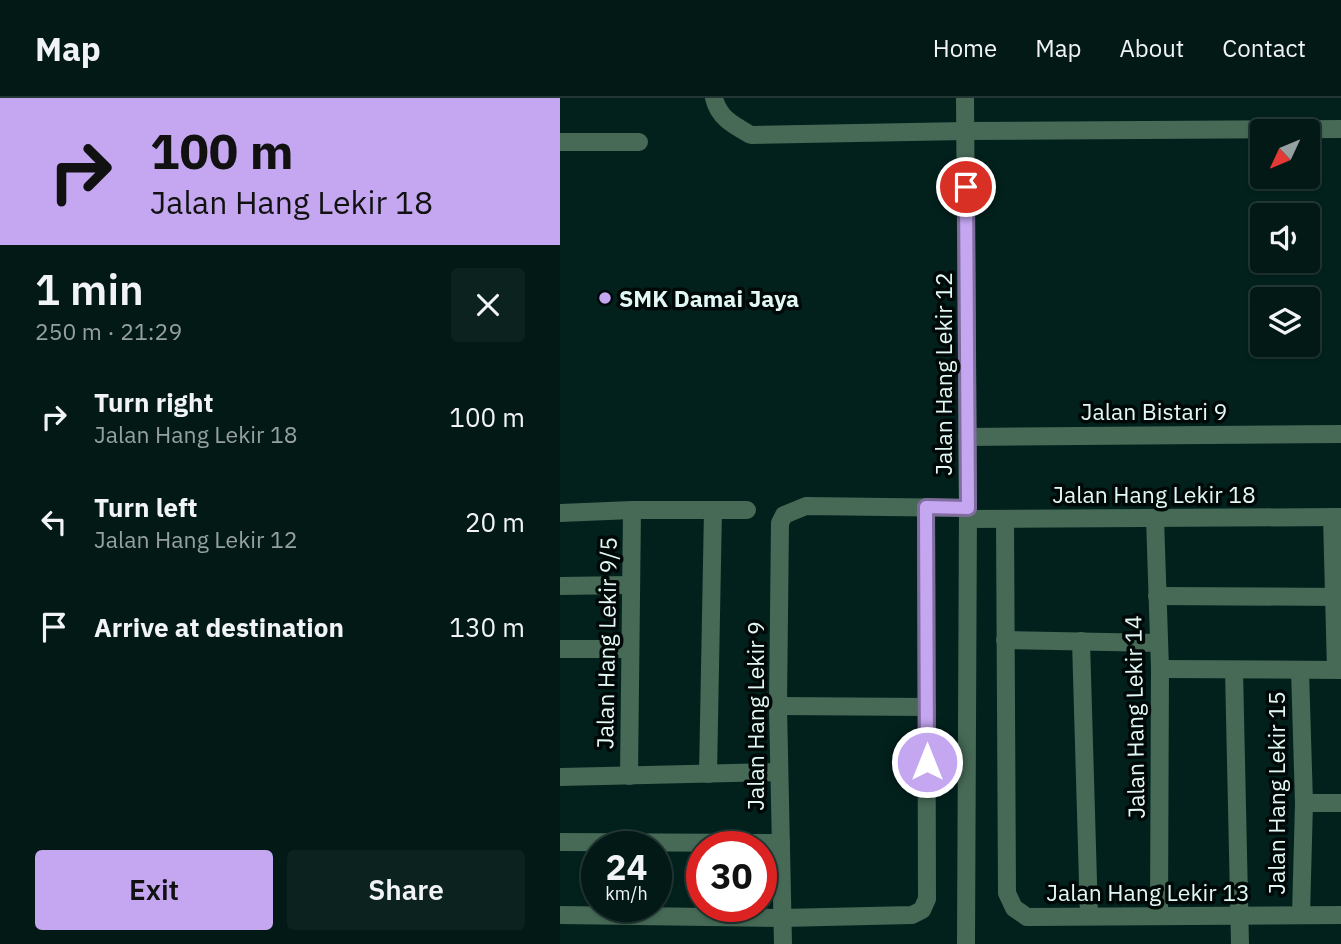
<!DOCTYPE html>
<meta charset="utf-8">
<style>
body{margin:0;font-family:"IBM Plex Sans",sans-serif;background:#0c221f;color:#f1f3f6;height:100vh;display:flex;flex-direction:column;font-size:26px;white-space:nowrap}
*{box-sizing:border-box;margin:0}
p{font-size:23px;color:#96a0a1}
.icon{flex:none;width:38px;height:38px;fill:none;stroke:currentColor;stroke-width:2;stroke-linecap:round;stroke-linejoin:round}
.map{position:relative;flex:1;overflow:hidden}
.panel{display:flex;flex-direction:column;background:#021916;width:560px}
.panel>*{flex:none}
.banner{background:#c5a7f1;color:#111;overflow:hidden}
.needle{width:46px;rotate:226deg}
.buttons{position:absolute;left:690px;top:21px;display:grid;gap:14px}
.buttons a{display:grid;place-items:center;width:70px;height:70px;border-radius:7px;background:#021916;box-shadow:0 2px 5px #0004,0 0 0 2px #233835;font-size:35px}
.speed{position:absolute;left:21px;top:733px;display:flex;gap:14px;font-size:35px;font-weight:700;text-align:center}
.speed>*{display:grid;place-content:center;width:91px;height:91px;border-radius:50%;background:#021916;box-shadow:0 2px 5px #0004,0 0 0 2px #233835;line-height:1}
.speed small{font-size:18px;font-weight:400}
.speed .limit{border:10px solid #d22;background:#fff;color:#111}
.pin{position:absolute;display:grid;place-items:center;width:60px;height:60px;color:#fff;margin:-30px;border:4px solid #fff;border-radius:50%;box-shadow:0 2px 7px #0007}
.me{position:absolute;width:77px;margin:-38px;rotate:0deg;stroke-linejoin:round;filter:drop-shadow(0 0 5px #0008)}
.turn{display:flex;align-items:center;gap:24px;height:147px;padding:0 35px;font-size:32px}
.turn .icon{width:91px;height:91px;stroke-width:2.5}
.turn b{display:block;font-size:49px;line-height:60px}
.round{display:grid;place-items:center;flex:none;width:74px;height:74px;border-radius:7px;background:#0c221f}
.head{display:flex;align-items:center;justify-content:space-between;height:119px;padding:0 35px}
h1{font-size:42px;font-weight:600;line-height:52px}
.action{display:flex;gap:14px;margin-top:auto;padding:14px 35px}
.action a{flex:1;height:80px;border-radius:7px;background:#c5a7f1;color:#111;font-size:28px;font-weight:600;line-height:80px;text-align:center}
.action a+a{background:#0c221f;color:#f1f3f6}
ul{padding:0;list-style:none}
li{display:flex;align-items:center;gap:21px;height:105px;padding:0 35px}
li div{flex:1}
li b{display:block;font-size:26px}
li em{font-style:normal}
header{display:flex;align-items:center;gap:42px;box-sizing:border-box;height:98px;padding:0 35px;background:#021916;border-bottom:2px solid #233835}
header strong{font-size:33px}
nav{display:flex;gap:38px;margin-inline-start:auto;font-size:24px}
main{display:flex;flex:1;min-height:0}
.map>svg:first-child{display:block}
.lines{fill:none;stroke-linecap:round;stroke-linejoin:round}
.minor{stroke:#466a56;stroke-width:18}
.route-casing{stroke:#806d9d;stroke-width:18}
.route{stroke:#c5a7f1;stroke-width:12}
.poi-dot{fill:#c5a7f1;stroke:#000907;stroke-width:2.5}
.labels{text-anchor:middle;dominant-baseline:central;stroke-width:7;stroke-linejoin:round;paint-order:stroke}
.poi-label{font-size:23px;font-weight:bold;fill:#e2f8f4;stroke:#000907;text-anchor:start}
.street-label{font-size:23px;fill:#e2f8f4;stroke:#000907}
</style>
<header>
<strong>Map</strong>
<nav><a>Home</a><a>Map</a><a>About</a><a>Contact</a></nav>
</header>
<main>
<section class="panel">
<div class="banner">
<div class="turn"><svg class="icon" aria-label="right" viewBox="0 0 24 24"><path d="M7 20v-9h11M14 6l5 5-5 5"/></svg><div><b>100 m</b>Jalan Hang Lekir 18</div></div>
</div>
<div class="head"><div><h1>1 min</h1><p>250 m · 21:29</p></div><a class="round"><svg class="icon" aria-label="close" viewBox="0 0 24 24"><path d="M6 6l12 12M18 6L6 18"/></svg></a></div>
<ul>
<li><svg class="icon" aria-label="right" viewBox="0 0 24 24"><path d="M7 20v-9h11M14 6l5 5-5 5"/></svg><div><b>Turn right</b><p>Jalan Hang Lekir 18</p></div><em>100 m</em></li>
<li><svg class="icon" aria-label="left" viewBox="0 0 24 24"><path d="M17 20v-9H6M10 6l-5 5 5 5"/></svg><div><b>Turn left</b><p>Jalan Hang Lekir 12</p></div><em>20 m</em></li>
<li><svg class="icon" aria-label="arrive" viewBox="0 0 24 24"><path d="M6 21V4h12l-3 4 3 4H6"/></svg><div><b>Arrive at destination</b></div><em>130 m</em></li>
</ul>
<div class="action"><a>Exit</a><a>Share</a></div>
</section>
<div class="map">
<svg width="781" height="846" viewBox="0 0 781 846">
<rect width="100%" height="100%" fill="#02211d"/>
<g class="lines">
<!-- minor -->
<g class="minor">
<path d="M154,0C159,20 173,27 191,37L405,33L781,31"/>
<path d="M405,0L408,410L406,846"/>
<path d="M0,44H79"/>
<path d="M407,339L781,336"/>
<path d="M0,415L72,412H187"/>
<path d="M772,419L776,572"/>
<path d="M595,420L600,571L599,818"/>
<path d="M408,421L781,419"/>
<path d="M445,421L447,795L454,810L467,819L781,817"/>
<path d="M0,488L71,487"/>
<path d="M597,498L781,499"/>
<path d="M445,542L599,545"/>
<path d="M521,543L529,818"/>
<path d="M0,551H70"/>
<path d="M600,571L781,572"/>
<path d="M674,572L680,846"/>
<path d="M740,572L744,705L741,817"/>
<path d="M218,608L367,609"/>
<path d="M148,676L153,412"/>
<path d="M69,678L72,412"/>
<path d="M0,679L219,674"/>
<path d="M744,705H781"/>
<path d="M0,744L221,745"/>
<path d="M0,817L222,820L352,817L362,812L367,801L366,409"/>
<path d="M223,846L218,608L220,425L224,417L246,408L408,410"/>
</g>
</g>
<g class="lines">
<defs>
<path id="route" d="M367,664L366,409L408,410L406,89"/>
</defs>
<!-- route casing -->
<use href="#route" class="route-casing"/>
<!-- route -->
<use href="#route" class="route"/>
</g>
<!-- markers -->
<circle class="poi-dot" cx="45" cy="200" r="7"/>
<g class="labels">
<!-- poi labels -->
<g class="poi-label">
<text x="59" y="200">SMK Damai Jaya</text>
</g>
<!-- street labels -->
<g class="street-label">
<text transform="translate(383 276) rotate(-90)">Jalan Hang Lekir 12</text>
<text x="594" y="313">Jalan Bistari 9</text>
<text x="594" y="396">Jalan Hang Lekir 18</text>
<text transform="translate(46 545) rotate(-89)">Jalan Hang Lekir 9/5</text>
<text transform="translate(195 618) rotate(-90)">Jalan Hang Lekir 9</text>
<text transform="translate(574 619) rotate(-91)">Jalan Hang Lekir 14</text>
<text transform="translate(716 695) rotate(-90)">Jalan Hang Lekir 15</text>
<text x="588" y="794">Jalan Hang Lekir 13</text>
</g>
</g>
</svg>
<div class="buttons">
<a><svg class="needle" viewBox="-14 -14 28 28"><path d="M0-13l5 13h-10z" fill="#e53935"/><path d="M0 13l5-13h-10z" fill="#96a0a1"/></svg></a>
<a><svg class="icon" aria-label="sound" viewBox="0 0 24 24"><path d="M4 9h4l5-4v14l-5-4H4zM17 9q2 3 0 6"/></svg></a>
<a><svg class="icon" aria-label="layers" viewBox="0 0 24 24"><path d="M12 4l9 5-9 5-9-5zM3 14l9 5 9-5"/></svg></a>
</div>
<div class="speed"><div>24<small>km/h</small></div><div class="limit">30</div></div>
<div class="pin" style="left:406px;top:89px;background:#d93025"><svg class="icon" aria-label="arrive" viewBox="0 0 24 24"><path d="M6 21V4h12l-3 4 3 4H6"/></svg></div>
<svg class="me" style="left:367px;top:664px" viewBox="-20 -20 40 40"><circle r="17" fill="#c5a7f1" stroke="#fff" stroke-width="3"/><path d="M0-11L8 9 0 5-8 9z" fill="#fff"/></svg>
</div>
</main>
